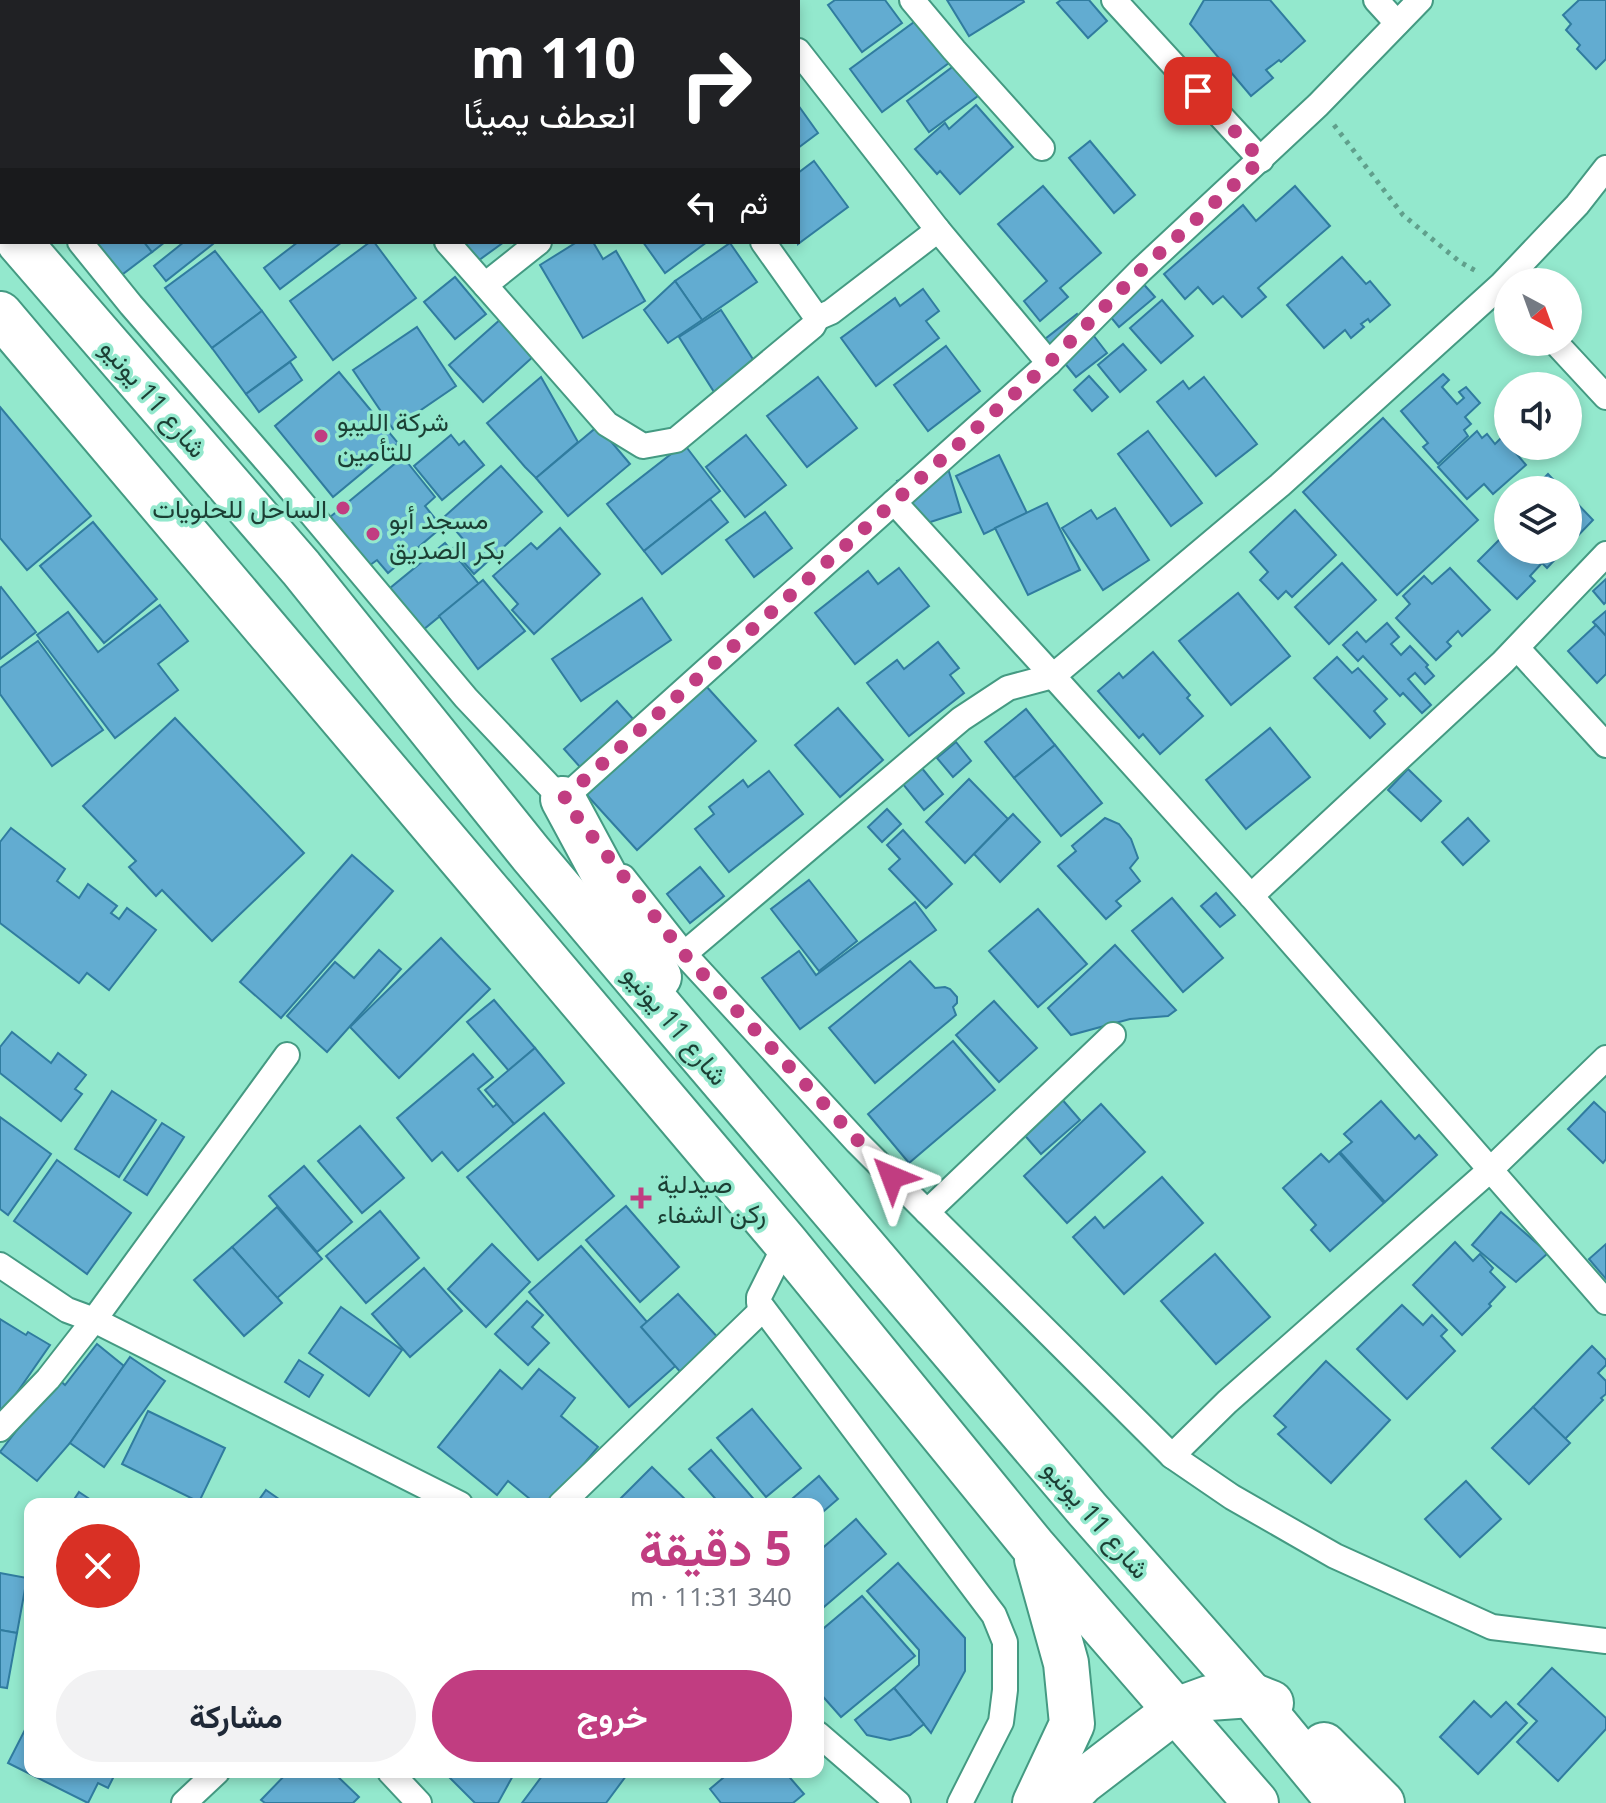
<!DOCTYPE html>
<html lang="ar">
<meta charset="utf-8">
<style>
body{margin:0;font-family:"Open Sans",Vazirmatn,sans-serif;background:#f2f2f3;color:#1f2937;direction:rtl;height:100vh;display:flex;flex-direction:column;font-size:30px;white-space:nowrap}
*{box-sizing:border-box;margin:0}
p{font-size:26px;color:#747a83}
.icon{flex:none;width:44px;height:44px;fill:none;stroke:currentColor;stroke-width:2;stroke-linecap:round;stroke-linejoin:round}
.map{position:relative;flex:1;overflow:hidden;direction:ltr}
.drawer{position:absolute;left:24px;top:1498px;width:800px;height:280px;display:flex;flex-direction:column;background:#fff;border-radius:16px;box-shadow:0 4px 12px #0003;direction:rtl}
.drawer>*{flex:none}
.banner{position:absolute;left:0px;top:0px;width:800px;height:244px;box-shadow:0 4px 12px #0003;direction:rtl;background:#202124;color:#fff;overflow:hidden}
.needle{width:52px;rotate:139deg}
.buttons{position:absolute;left:1494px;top:268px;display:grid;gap:16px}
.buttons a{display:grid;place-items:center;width:88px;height:88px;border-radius:50%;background:#fff;box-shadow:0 4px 12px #0003;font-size:40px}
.pin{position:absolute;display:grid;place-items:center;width:68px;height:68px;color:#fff;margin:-34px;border-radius:16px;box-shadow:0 4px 12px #0006}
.me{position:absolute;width:88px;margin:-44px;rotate:316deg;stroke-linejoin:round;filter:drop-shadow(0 0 6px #0008)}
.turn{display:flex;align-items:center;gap:28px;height:168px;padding:0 32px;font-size:36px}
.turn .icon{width:104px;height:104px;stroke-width:2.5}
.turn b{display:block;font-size:56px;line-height:68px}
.then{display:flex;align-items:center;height:76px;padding:0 32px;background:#0003;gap:16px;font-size:30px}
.round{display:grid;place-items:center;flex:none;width:84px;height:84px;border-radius:42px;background:#f2f2f3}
.headline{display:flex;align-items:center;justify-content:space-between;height:136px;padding:0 32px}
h1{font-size:48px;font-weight:700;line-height:60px;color:#c13d81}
.button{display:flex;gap:16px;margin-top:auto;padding:16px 32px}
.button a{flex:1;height:92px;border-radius:48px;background:#c13d81;color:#fff;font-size:32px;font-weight:700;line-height:92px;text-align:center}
.button a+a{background:#f2f2f3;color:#1f2937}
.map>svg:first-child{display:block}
.green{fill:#bcc351}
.building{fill:#62acd1;stroke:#307c9f;stroke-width:2}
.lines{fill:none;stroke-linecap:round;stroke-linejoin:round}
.street-casing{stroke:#449a82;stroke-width:28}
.highway-casing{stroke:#449a82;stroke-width:48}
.path{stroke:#60a08c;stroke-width:5;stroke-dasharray:4 6;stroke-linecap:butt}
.street{stroke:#fff;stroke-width:24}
.highway{stroke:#fff;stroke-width:44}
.route{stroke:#c13d81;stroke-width:14;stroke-dasharray:0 25.2}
.poi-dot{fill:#c13d81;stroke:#93e8cd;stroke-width:3}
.labels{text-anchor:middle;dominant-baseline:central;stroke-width:7;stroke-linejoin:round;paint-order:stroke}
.street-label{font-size:26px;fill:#1b3f34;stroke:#93e8cd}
.poi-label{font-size:26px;fill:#1b3f34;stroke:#93e8cd;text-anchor:start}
</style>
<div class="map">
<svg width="1606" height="1803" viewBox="0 0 1606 1803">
<rect width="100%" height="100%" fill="#93e8cd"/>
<!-- green -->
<path class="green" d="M0,0H304L301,2H2V9Z"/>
<!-- building -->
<g class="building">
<path d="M352,0H438L440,2H353Z"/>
<path d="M483,0H548L549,2H480Z"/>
<path d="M835,0H885L902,23L862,52L828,5Z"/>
<path d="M947,0H1023L1024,2L969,36Z"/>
<path d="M1061,0H1089L1107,21L1088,38L1057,3Z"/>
<path d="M1204,0H1270L1305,41L1281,62L1279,60L1266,70L1273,78L1251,96L1190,24Z"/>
<path d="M1579,0H1606V59L1596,69L1577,49L1580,45L1566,30L1571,24L1563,15Z"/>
<path d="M0,8L2,11V63L0,64Z"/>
<path d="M921,17L953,60L882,112L850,69Z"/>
<path d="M959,62L982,93L929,132L907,101Z"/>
<path d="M798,105L818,133L798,148Z"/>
<path d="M976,105L1013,147L960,194L940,171L937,174L915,149L945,123L949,129Z"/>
<path d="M1090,141L1135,195L1114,213L1069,158Z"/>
<path d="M814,161L848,207L798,244V173Z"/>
<path d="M1043,186L1101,253L1060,288L1068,297L1040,321L1024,301L1047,281L998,224Z"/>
<path d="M1295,186L1330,226L1258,288L1266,297L1242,317L1223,296L1213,304L1198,287L1185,299L1164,274L1243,205L1256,221Z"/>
<path d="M87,242H144L152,252L115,280Z"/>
<path d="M144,242H165L152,252Z"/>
<path d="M184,242H212L213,244L166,281L154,266Z"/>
<path d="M298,242H342L280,289L264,268Z"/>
<path d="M370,242H374L416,298L333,360L290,301Z"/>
<path d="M460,242H504L475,263Z"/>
<path d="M577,242H593L603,259L616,251L645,301L583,338L540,265Z"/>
<path d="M643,242H707L665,273Z"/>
<path d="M730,243L757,282L702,320L675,281Z"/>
<path d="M215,251L262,311L212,348L165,288Z"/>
<path d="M1342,257L1366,284L1370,281L1390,305L1370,322L1368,319L1361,324L1364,327L1351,338L1345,330L1324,348L1287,305Z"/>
<path d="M455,277L486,314L455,339L424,302Z"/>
<path d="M1140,280L1155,297L1119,327L1104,309Z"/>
<path d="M675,281L702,320L668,343L644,310Z"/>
<path d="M923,289L939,311L926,321L939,338L876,386L841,338L895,298L900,306Z"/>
<path d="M1162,300L1193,336L1161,363L1130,328Z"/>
<path d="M721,310L758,367L716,395L679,337Z"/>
<path d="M262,311L296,357L246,394L212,348Z"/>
<path d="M1077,314L1107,353L1076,377L1045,339Z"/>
<path d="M502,318L535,355L483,402L449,365Z"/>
<path d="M417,327L456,386L393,429L353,370Z"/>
<path d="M1123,344L1146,370L1120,392L1098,365Z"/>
<path d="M946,346L980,391L928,431L894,385Z"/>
<path d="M290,362L302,380L259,412L246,394Z"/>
<path d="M339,372L398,443L333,497L275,426Z"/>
<path d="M1443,374L1449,380L1442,387L1457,404L1464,398L1459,392L1466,387L1480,403L1465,417L1471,424L1464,430L1468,436L1438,464L1423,447L1428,443L1401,411Z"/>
<path d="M1089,376L1108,397L1092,411L1074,390Z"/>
<path d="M541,377L578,442L536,478L525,467L487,423Z"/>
<path d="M818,377L857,428L807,467L767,416Z"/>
<path d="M1204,377L1257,444L1216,476L1157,402L1183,381L1189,389Z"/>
<path d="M0,407L91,516L27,570L0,538Z"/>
<path d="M1383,418L1478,520L1397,595L1303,492Z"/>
<path d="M598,426L630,464L568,516L536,478Z"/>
<path d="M1148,431L1202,503L1171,526L1118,454Z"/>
<path d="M1477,431L1482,438L1487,434L1495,444L1502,437L1508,446H1510L1526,465L1493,494L1484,484L1467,499L1438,467Z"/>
<path d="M451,435L459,445L464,441L484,465L442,500L414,466Z"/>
<path d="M746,435L786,485L745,517L706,467Z"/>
<path d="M684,444L720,491L644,551L607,504Z"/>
<path d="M999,455L1027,513L984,534L956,476Z"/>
<path d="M403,457L435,497L425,506L442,527L388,573L377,560L366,568L324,522Z"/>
<path d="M947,465L961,512L912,528L897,481Z"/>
<path d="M501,466L542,512L474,574L452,549L463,539L444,517Z"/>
<path d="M1548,474L1563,490H1532Z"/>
<path d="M1568,494L1593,520L1568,546Z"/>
<path d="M710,499L728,522L662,574L644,551Z"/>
<path d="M1047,503L1080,570L1028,595L995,528Z"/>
<path d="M1115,508L1149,560L1103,590L1062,528L1091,510L1097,519Z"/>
<path d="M1295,510L1336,555L1292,597L1286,591L1278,599L1260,580L1268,572L1250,552Z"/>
<path d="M765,512L792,548L754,577L726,540Z"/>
<path d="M93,522L157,599L104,643L40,566Z"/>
<path d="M560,528L600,574L534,634L512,610L518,604L493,576L531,543L537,549Z"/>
<path d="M1508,531V550H1564L1547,568L1542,563L1530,576L1535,581L1517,599L1478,561Z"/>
<path d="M445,543L479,584L418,634L384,593Z"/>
<path d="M1342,563L1376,600L1329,644L1295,607Z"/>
<path d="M899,568L929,606L855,664L815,613L868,571L878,584Z"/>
<path d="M1450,568L1490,610L1462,636L1458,631L1447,642L1451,646L1436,660L1396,618L1410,604L1403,596L1424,576L1432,584Z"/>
<path d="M1606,579V602L1604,604L1593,591Z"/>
<path d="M483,580L525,631L478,669L439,616Z"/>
<path d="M1,587L36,632L0,659V588Z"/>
<path d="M1238,593L1290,656L1231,705L1179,641Z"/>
<path d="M642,598L671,640L581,701L552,659Z"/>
<path d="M160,605L188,641L158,664L178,690L115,738L37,635L68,612L98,652Z"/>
<path d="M1606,611V636L1593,622Z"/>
<path d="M1387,623L1399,637L1391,644L1401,655L1410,646L1428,665L1426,667L1434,676L1425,684L1415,673L1408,679L1431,705L1422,713L1403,693L1400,696L1363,656L1358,661L1343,645L1357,632L1366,642Z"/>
<path d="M1596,625L1606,636V674L1597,683L1568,651Z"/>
<path d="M38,641L103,730L52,766L0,694V668Z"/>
<path d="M938,642L959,668L950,675L964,693L909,736L867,683L897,660L904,669Z"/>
<path d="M1153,652L1190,695L1187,698L1203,716L1160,754L1143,734L1139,738L1098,691L1119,673L1123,678Z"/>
<path d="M1337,657L1352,673L1358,668L1387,699L1374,711L1385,724L1370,738L1314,678Z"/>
<path d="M706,686L756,741L637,850L586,794Z"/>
<path d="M617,701L649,737L596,785L564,749Z"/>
<path d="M838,708L883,760L840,797L795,745Z"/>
<path d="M1026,709L1055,745L1014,778L985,742Z"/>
<path d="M175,718L304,853L212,941L162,890L156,896L129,867L136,861L83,806Z"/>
<path d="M1270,728L1310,777L1246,829L1206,780Z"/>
<path d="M956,742L971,761L953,777L937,758Z"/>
<path d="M1055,745L1102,803L1061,836L1014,778Z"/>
<path d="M921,767L943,794L924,810L902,783Z"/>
<path d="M1408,769L1441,801L1421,821L1388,790Z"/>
<path d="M769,771L803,814L729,872L695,829L714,814L709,807L743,780L748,787Z"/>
<path d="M969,779L1008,819L965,863L926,822Z"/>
<path d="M887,809L901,824L882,842L868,827Z"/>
<path d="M1013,814L1040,842L1000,882L974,854Z"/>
<path d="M1105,818L1119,824L1131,839L1138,858L1130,868L1140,881L1116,901L1121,906L1106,919L1058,866L1076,851L1072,846Z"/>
<path d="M1468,818L1489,841L1463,865L1442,842Z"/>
<path d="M11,828L65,869L57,881L79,898L88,884L117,906L111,913L119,919L127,908L156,930L109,990L87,973L79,983L0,923V842Z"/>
<path d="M903,830L952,884L926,908L889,869L900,859L887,845Z"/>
<path d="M352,855L393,891L281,1018L240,982Z"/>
<path d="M700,867L724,896L690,923L667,894Z"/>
<path d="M809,880L857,941L819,971L771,909Z"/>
<path d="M1216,893L1235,915L1220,927L1201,906Z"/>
<path d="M1172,898L1223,958L1183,992L1132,931Z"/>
<path d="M915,902L936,930L800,1029L762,978L799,951L816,975Z"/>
<path d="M1038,909L1087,964L1038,1007L989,951Z"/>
<path d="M441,938L490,989L399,1078L350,1027Z"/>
<path d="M1115,945L1176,1010L1168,1016L1130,1019L1071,1035L1048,1008Z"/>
<path d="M379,950L401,969L327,1052L287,1016L335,962L354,978Z"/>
<path d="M910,961L935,988L945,987L950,989L957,997V1003L953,1007L956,1015L875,1083L829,1028Z"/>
<path d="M494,1000L535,1048L509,1071L467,1022Z"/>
<path d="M994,1001L1037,1048L999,1082L956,1035Z"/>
<path d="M12,1032L51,1063L58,1053L86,1075L75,1089L82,1094L61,1121L0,1073V1047Z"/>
<path d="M953,1041L995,1090L909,1163L868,1114Z"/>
<path d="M535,1048L564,1083L514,1124L485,1090Z"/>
<path d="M473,1054L493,1077L478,1089L493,1107L497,1104L514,1124L458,1171L442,1152L432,1161L397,1118Z"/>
<path d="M112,1091L156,1120L119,1177L75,1149Z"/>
<path d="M1060,1097L1080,1120L1041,1154L1021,1131Z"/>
<path d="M1381,1101L1415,1139L1419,1135L1437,1155L1385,1202L1340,1152L1352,1142L1344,1134Z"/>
<path d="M1594,1102L1606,1113V1159L1603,1163L1568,1129Z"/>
<path d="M1101,1104L1145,1152L1067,1223L1024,1176Z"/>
<path d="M544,1113L614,1196L538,1260L467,1177Z"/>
<path d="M0,1117L51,1154L8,1215L0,1209Z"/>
<path d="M162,1123L184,1137L147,1195L124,1180Z"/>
<path d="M360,1126L404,1178L362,1213L318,1161Z"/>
<path d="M1339,1153L1384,1203L1330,1251L1311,1230L1316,1225L1283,1188L1321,1154L1329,1162Z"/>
<path d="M57,1160L131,1213L87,1274L14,1221Z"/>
<path d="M304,1166L352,1222L317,1252L269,1196Z"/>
<path d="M1162,1177L1203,1223L1124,1294L1073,1237L1095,1217L1104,1228Z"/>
<path d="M626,1206L679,1267L640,1302L586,1240Z"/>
<path d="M277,1207L322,1259L277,1298L232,1247Z"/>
<path d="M380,1211L419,1258L366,1303L326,1256Z"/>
<path d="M1501,1212L1548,1253L1516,1282L1472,1245Z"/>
<path d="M1455,1242L1473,1261L1480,1254L1493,1268L1490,1272L1505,1287L1489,1304L1491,1306L1462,1335L1413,1285Z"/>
<path d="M492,1244L530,1282L486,1327L448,1289Z"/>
<path d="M1606,1244V1279L1589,1259Z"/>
<path d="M581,1246L681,1361L629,1407L529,1292Z"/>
<path d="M232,1247L282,1303L244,1336L194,1280Z"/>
<path d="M1215,1254L1270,1317L1216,1364L1161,1301Z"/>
<path d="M424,1268L462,1311L410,1357L372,1314Z"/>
<path d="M678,1294L721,1341L683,1375L641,1327Z"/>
<path d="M527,1301L543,1315L532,1327L549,1343L528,1365L495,1334Z"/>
<path d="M1402,1305L1423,1325L1432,1315L1447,1330L1441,1336L1455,1351L1407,1399L1357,1349Z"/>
<path d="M341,1307L402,1350L369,1396L309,1353Z"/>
<path d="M0,1319L26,1335L28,1332L50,1345L0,1417Z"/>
<path d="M97,1344L124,1366L70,1443L37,1481L0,1452L57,1378L65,1385Z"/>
<path d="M1592,1346L1606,1360V1365L1598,1373L1606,1381V1394L1601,1398L1603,1400L1565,1439L1533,1407Z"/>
<path d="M130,1357L165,1381L104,1467L70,1443Z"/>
<path d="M299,1360L323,1375L309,1397L285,1382Z"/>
<path d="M1326,1361L1390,1420L1331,1483L1278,1434L1286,1427L1274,1416Z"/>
<path d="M539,1369L575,1398L561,1416L598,1447L551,1504H536L508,1481L497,1495L438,1447L500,1370L522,1389Z"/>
<path d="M1533,1407L1570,1443L1529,1484L1492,1448Z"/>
<path d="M752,1409L801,1468L766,1497L717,1438Z"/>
<path d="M148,1411L225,1448L199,1502L122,1464Z"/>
<path d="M711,1450L758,1504H720L689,1469Z"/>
<path d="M652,1467L690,1504H615Z"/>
<path d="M819,1476L838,1499L818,1516V1504H786Z"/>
<path d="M1466,1481L1501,1519L1460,1557L1425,1519Z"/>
<path d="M266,1490L286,1504H256Z"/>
<path d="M79,1492L97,1504H71Z"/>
<path d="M856,1519L886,1554L818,1612V1552Z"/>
<path d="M898,1563L965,1638V1671L931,1733L894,1688L919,1665V1650L867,1591Z"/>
<path d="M0,1573L27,1578L17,1633L0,1630Z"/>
<path d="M862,1596L915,1656L841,1717L818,1691V1633Z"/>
<path d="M0,1630L17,1633L7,1688L0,1687Z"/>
<path d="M1552,1668L1606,1718V1729L1558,1781L1517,1742L1537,1721L1518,1704Z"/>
<path d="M894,1688L924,1724L910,1735L890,1740L867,1735L855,1720Z"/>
<path d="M1474,1701L1491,1717L1506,1702L1527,1723L1478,1774L1440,1737Z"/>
<path d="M30,1720V1772H116L108,1788L98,1783L88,1803L8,1763Z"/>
<path d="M288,1772H333L359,1797L353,1803H265L261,1800Z"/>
<path d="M444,1772H515L498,1803H475Z"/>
<path d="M545,1772H621L626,1776L606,1803H522Z"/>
<path d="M730,1772H785L804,1794L793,1803H721L710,1789Z"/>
</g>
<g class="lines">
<defs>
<g id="street">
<path d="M600,0L601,2"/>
<path d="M758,0L760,2"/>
<path d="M912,0L954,50L1042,148"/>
<path d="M1114,0L1261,160"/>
<path d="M1376,0L1397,23"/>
<path d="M307,2L309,0"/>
<path d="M798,51L938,230L1049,363"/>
<path d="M0,148L2,150"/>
<path d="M80,242L131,305L282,479L466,698L569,807"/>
<path d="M447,242L607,424L643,446L676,440L813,326L817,318L763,242"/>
<path d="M485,285L539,242"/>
<path d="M817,318L831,312L938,230"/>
<path d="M1555,342L1606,397"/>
<path d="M894,502L1053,676L1251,896L1606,1302"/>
<path d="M1517,648L1606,745"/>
<path d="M563,799L1049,363L1141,270L1318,105L1420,0"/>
<path d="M623,877L684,954L857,1142L927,1212L1113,1035"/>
<path d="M1251,896L1503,662L1606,554"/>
<path d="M684,954L961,719L1008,688L1053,676L1280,485L1501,285L1577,205L1606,168"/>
<path d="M927,1212L1172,1456L1232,1497L1335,1556L1492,1627L1606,1641"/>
<path d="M786,1243L759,1297V1303L994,1615L1005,1642V1690L1001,1722L960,1803"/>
<path d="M0,1265L67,1310L94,1320L460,1504"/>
<path d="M0,1429L48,1379L94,1320L287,1055"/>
<path d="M1172,1456L1227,1402L1490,1170L1606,1058"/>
<path d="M561,1504L763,1309"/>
<path d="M818,1734L898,1803"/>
<path d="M390,1772L419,1803"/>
<path d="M184,1803L217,1772"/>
</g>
<g id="highway">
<path d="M19,242L301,568L531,854L644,988L1087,1509L1251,1695L1340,1803"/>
<path d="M0,314L786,1243L1033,1546L1256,1803"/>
<path d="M563,799L659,977"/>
<path d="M1324,1745L1382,1803"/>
<path d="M1035,1803L1072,1724L1066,1663L1037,1559"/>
<path d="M1062,1803L1082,1782L1176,1710L1209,1698L1251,1695L1271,1703"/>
</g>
</defs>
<!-- street casing -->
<use href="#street" class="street-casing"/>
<!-- highway casing -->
<use href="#highway" class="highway-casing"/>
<!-- path -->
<path class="path" d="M1334,125L1403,215L1460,262L1476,271"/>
<!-- street -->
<use href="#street" class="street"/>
<!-- highway -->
<use href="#highway" class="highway"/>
</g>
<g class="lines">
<!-- route -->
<path class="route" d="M892,1177L684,954L563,799L1049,363L1141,270L1261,160L1198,91"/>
</g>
<!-- markers -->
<g class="poi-dot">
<circle cx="321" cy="436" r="8"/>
<circle cx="343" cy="508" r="8"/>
<circle cx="373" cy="534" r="8"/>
<path d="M637 1186h8v8h8v8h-8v8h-8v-8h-8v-8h8z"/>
</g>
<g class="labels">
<!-- street labels -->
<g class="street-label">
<text transform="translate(154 398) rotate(49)">شارع 11 يونيو</text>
<text transform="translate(676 1025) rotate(50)">شارع 11 يونيو</text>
<text transform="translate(1097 1519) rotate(49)">شارع 11 يونيو</text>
</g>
<!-- poi labels -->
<g class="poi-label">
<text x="337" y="421">شركة الليبو<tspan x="337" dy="30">للتأمين</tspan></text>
<text x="327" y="508" text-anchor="end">الساحل للحلويات</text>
<text x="389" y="519">مسجد أبو<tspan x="389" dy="30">بكر الصديق</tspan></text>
<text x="657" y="1183">صيدلية<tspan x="657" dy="30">ركن الشفاء</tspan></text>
</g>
</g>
</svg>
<div class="buttons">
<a><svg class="needle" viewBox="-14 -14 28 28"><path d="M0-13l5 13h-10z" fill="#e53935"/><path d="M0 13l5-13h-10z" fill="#747a83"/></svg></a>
<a><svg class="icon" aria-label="sound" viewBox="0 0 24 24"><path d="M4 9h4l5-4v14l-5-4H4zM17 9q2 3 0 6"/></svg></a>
<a><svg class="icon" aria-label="layers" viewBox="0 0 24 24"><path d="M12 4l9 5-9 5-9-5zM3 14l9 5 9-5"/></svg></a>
</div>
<div class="pin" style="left:1198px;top:91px;background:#d93025"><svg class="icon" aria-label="arrive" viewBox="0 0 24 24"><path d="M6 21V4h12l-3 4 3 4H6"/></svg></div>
<svg class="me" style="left:892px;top:1177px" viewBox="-20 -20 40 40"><path d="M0-17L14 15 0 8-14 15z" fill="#c13d81" stroke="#fff" stroke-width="4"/></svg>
<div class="banner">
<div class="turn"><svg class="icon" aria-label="right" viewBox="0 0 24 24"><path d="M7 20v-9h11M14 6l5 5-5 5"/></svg><div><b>110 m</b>انعطف يمينًا</div></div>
<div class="then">ثم<svg class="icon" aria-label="left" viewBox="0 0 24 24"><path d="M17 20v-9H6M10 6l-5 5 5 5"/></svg></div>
</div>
<section class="drawer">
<div class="headline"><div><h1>5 دقيقة</h1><p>340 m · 11:31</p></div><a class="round" style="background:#d93025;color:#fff"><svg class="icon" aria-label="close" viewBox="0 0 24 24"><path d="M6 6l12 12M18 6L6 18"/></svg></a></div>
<div class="button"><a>خروج</a><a>مشاركة</a></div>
</section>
</div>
